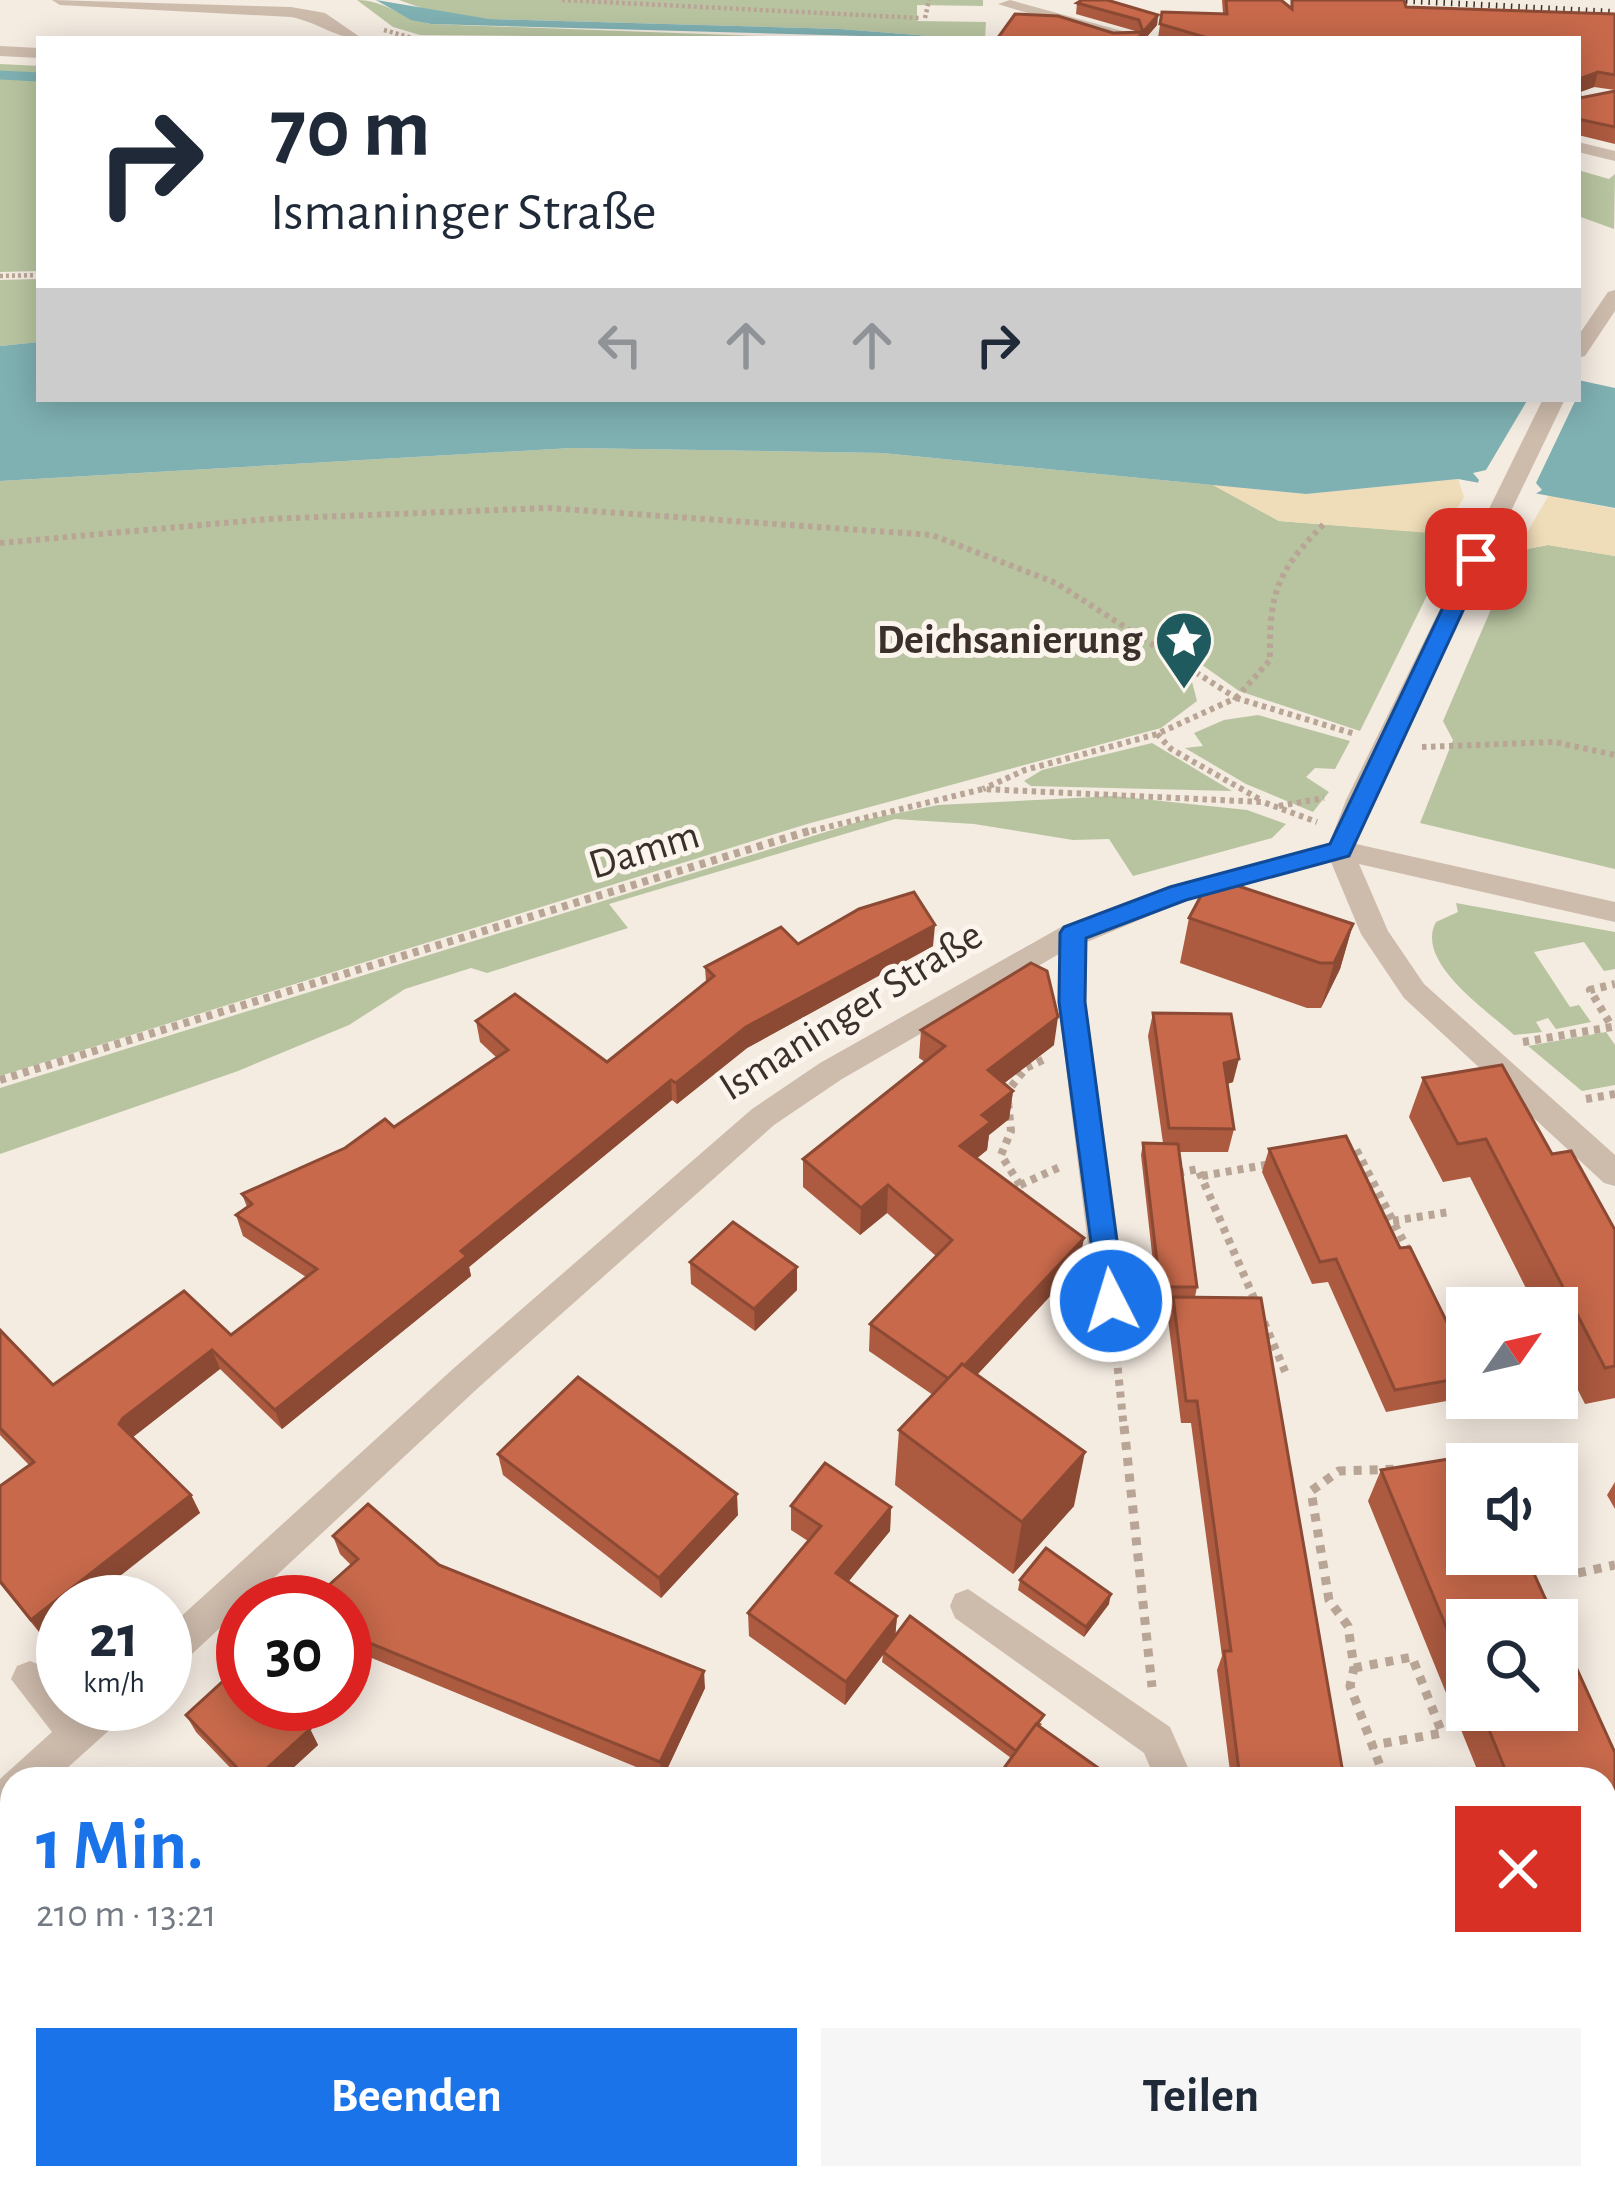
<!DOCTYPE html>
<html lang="de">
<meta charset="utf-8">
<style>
body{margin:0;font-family:"Alegreya Sans",sans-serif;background:#f6f6f7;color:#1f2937;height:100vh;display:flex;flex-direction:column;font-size:45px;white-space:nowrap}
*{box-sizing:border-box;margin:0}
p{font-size:39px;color:#747a83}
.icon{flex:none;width:66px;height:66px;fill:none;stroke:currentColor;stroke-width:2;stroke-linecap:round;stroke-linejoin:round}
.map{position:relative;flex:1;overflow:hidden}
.drawer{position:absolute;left:0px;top:1767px;width:1617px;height:423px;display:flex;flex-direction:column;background:#fff;border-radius:36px 36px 0 0;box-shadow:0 6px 30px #0003}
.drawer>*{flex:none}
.top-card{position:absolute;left:36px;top:36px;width:1545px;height:366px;border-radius:0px;box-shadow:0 6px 30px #0003;background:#fff;color:#1f2937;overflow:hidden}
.needle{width:78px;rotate:56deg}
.buttons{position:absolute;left:1446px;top:1287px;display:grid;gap:24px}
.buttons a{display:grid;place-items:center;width:132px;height:132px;border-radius:0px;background:#fff;box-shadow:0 6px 30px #0003;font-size:60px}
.speed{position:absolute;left:36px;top:1575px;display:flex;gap:24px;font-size:60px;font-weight:700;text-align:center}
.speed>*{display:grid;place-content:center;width:156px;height:156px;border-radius:50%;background:#fff;box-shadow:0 6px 30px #0003;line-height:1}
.speed small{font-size:30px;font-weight:400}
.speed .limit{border:18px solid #d22;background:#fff;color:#111}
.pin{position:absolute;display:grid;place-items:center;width:102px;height:102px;color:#fff;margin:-51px;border-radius:24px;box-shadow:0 6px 18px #0006}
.me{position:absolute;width:132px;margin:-66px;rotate:355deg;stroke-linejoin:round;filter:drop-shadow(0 0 9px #0008)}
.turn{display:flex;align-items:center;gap:42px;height:252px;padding:0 36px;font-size:54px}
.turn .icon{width:156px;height:156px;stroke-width:2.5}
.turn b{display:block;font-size:84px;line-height:102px}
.lanes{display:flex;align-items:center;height:114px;padding:0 36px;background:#0003;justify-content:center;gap:60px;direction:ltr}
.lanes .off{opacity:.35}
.round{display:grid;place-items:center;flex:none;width:126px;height:126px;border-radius:0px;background:#f6f6f7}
.headline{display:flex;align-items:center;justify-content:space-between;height:204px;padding:0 36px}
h1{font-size:72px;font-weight:700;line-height:90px;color:#1a73e8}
.button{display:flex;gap:24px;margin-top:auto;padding:24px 36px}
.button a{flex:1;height:138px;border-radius:0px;background:#1a73e8;color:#fff;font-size:48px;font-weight:700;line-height:138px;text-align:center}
.button a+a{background:#f6f6f7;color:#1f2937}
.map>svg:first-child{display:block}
.green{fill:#b8c4a0}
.sand{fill:#efdcb8}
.water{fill:#7fb0b2}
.pier{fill:#f4ebe1}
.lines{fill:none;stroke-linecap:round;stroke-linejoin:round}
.stream{stroke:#7fb0b2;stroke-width:9}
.path-far3{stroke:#b9a596;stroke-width:4.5;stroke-dasharray:3 3;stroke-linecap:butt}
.path-far2{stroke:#b9a596;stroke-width:6;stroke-dasharray:4.5 4.5;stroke-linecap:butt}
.path-far1{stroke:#b9a596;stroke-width:8;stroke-dasharray:6 6;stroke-linecap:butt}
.path{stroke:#b9a596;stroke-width:9;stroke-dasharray:8 8;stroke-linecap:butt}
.minor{fill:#cdbbac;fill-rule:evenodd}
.rail{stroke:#3b302b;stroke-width:6;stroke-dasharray:1.5 6;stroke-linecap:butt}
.wall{fill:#ac5a40}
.shaded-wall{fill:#8c4a34}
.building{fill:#c8694b;stroke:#8c4a34;stroke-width:3}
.route{fill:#1a73e8;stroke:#114b97;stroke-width:3}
.labels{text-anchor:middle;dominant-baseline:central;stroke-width:10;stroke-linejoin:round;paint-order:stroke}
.poi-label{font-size:42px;font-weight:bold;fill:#3b302b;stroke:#fbf5ee;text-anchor:end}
.street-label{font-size:42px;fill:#3b302b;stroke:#fbf5ee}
</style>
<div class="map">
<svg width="1615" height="2189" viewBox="0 0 1615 2189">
<rect width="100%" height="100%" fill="#f4ebe1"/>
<!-- green -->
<g class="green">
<path d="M357,0C384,0 404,19 431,24L842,39L420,35L393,27Z"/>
<path d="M399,0H983V6L917,5V21L986,22L985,39H969L840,29L489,19L444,16Z"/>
<path d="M0,64L39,66V271L0,272Z"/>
<path d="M1578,170L1609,179L1615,174L1614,229L1578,216Z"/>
<path d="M39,279V342L0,346V280Z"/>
<path d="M572,448L882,453L1213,485L1279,521L1437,533L1453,543L1360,731L1239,691L1188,655L1180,668L1191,678L1197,701L1161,728L807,824L0,1076V481Z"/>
<path d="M1548,545L1615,556V869L1420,823L1453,740L1443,721L1516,551Z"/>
<path d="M1258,715L1350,741L1335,769L1315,768L1306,777L1329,792L1313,812L1246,784L1185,748L1203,746L1194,733L1224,720Z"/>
<path d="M1152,743L1232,791L1031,786L1024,781L1042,770Z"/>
<path d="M1114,796L1247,810L1286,824L1272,838L1133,876L1109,839L1073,840L974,824L895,819L609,904L628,928L487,973L471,968L405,989L349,1025L238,1071L0,1154V1088L864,820L938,805Z"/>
<path d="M1456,903L1615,932V969L1604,971L1584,942L1534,952L1570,1007L1579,1005L1591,1022L1556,1029L1548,1018L1536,1022L1542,1032L1514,1035C1488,1011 1414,962 1436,922L1458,912Z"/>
<path d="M1606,1032L1615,1045V1085L1582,1091L1528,1046Z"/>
</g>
<!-- sand -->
<g class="sand">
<path d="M1458,479L1464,497L1442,534L1279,521L1213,485L1306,494Z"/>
<path d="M1549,495L1615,509V556L1548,545L1516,551Z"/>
</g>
<!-- water -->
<g class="water">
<path d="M376,0L489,19L840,29L969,39L431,24L411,20Z"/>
<path d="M39,342V399H1578V380L1615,388V508L1458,479L1306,494L882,453L572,448L0,481V346Z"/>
</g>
<!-- pier -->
<path class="pier" d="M1528,399H1576L1536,483L1542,490L1530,497L1476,488L1479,480L1473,473L1486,470Z"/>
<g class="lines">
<!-- stream -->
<path class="stream" d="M0,75L39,77"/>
<!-- path-far3 -->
<g class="path-far3">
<path d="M562,0L920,18"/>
<path d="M925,18L929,0"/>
<path d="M384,30L416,39"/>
<path d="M0,276L39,275"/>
</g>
<!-- path-far2 -->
<g class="path-far2">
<path d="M0,543L268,519L548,508L932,535L1056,583L1236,698L1157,734L1025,770L983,789"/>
<path d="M1236,698L1355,734"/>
<path d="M1236,698L1270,660C1269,594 1276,572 1324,524"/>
<path d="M1157,734L1171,749L1261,800"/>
<path d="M1422,747L1555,742L1615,755"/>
<path d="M1279,806L1324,798"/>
<path d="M803,833L983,789L1263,802L1317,822"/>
</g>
<!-- path-far1 -->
<g class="path-far1">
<path d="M1523,1042L1612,1027L1590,990L1615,984"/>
<path d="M0,1080L812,830"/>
<path d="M1586,1099L1615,1094"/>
<path d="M1345,1151L1356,1149L1410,1254"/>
<path d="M1178,1173L1198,1169L1256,1303"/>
<path d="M1202,1176L1271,1164"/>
<path d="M1020,1185L1060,1167"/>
<path d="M1020,1197V1185L1001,1155L1011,1131L1007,1092L1026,1068L1047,1058"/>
<path d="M1393,1221L1449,1212"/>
<path d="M1264,1322L1287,1376"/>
<path d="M1114,1332L1124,1429"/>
</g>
<!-- path -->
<g class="path">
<path d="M1124,1426L1152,1687"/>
<path d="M1578,1573L1615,1565"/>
<path d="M1354,1668L1412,1657L1442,1733L1374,1745"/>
<path d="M425,1779L429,1770L450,1779"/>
<path d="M1385,1779L1350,1686L1354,1668L1348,1626L1329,1600L1311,1491L1339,1471L1400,1469"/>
</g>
<!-- minor -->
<g class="minor">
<path d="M52,0L291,7L325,13L363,39C336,39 318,22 291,17L60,5Z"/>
<path d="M1010,0L1137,35L1139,39H1112L998,4Z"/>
<path d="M0,46L39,48V58L0,56Z"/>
<path d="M1578,142L1615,151V161L1578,152Z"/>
<path d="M1615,290V311L1585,356L1578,358V336L1608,292Z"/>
<path d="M1543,399H1565L1372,800L1356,844L1615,902V922L1359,864L1388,931L1424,984L1615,1155V1186L1604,1183L1404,998L1361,934L1331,862L1187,900L1087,942L1086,1002L1127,1301L1123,1311L1111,1315L1099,1311L1095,1301L1058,1002L1059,954L842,1079L774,1125L478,1388L178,1667L165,1672V1631L454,1368L752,1109L820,1063L1063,926L1169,886L1329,844L1346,800Z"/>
<path d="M968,1589L1170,1727L1193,1779H1155L1144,1753L955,1618L950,1606L955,1594Z"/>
<path d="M30,1661L43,1666L63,1689V1704H130L124,1717L55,1779H12V1818L0,1823V1779L52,1732L11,1679L17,1666Z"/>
<path d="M1605,2018L1615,2022V2066L1605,2062Z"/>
<path d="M1095,2178H1139L1134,2189H1090Z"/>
</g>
<!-- rail -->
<path class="rail" d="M1391,0L1615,12"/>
</g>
<!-- wall -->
<g class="wall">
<path d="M1222,0H1281L1291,8L1292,0L1406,7L1615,14V90L1594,87L1579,92L1580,98L1615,91V144L1578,135V39L1158,38L1162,12L1223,14Z"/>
<path d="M1077,3L1158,15L1157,25L1145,39H997L1139,32L1076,14Z"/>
<path d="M1189,918L1353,924L1340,969L1321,1008H1307L1180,963Z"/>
<path d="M798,944L933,946L747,1048L677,1104L672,1100L469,1267L471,1276L282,1429L220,1369L133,1437L191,1495L200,1513L63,1602V1621L43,1637L0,1584V1486L29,1465L0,1435V1330L53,1385L231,1335L306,1277L243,1236L236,1215L247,1207L242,1194L394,1127L497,1058L480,1042L476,1021L607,1062L706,982L705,967Z"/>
<path d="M1153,1013L1233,1082L1227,1084L1234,1129L1228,1152H1179L1197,1287L1195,1297L1344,1779H1231L1217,1670L1222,1656L1191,1423H1181L1168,1319L1173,1298H1157L1141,1155L1143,1143H1163L1148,1036Z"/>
<path d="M921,1030L1054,1045L1004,1083L1013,1091L1009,1119L989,1135L987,1150L977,1158L1079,1265L977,1375L1074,1506L1013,1574L895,1485L899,1430L933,1395L869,1351L870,1324L936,1256L887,1213L860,1235L803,1187V1159L925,1062L919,1058Z"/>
<path d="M1423,1078L1552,1154L1615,1230V1398L1585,1404L1557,1349V1308H1536L1470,1177L1443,1182L1409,1117Z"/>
<path d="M1269,1149L1400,1248L1467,1363V1389L1463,1398L1386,1412L1328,1282L1312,1284L1262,1172Z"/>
<path d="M690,1262L797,1290L755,1331L691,1284Z"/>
<path d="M498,1454L738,1515L661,1598L503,1475Z"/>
<path d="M1381,1470L1467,1620V1710H1557L1615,1753V1871L1605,1873V1779H1481L1368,1501Z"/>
<path d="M1615,1482V1509L1607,1495Z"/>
<path d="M791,1506L891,1507L890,1531L848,1581L897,1616L895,1636L1042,1724L1011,1758L882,1662L883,1655L845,1705L749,1636L748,1613L808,1541L791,1530Z"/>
<path d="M333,1536L439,1565L705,1688L663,1778L362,1654L345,1670V1602L351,1565L340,1554Z"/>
<path d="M1020,1580L1109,1604L1084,1637L1018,1590Z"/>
<path d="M243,1704H310L297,1716L310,1729L318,1745L281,1779H241L196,1732L186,1715Z"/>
<path d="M983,2178H1011L1003,2189H996Z"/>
<path d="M1327,2178H1376L1366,2189Z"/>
<path d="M1497,2178H1605L1615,2189H1491Z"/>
</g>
<!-- shaded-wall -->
<g class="shaded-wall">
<path d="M1158,15L1157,25L1145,39H1137Z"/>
<path d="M1598,72L1594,87L1578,93L1579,79Z"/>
<path d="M1353,924L1340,969L1321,1008L1334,963Z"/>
<path d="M935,925L933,946L747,1048L677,1104L676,1083L746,1027Z"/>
<path d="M1058,1017L1054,1045L985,1098L988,1070Z"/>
<path d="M1239,1059L1233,1082L1218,1087L1224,1063Z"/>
<path d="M671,1080L672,1100L469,1267L471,1276L282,1429L275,1410L461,1251Z"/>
<path d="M1013,1091L1009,1119L989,1135L987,1150L958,1174L960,1146L982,1115Z"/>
<path d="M888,1185L887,1213L860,1235L861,1208Z"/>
<path d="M1084,1238L1079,1265L948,1406L951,1380Z"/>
<path d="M797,1267V1290L755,1331L754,1309Z"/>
<path d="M212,1350L220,1369L133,1437L119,1424L123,1418Z"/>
<path d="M1085,1452L1074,1506L1013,1574L1022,1522Z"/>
<path d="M737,1494L738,1515L661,1598L659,1578Z"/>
<path d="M191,1495L200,1513L87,1602H63V1621L43,1637L31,1620Z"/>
<path d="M891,1507L890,1531L836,1597V1573Z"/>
<path d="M1111,1594L1109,1604L1084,1637L1086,1627Z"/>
<path d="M897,1616L895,1639L845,1705L846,1682Z"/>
<path d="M355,1637L362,1654L345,1670V1646Z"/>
<path d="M704,1671L705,1688L663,1778L660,1762Z"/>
<path d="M285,1704H310L293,1720Z"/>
<path d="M310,1729L318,1745L281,1779H255Z"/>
<path d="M96,2178H108L113,2183L107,2189H85Z"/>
<path d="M230,2178H240L239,2189H229Z"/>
<path d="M874,2178H882L873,2189H865Z"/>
</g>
<!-- building -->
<g class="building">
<path d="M1082,0H1107L1158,15L1137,39H997L1015,14L1058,16L1113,33L1143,32L1139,20L1077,3Z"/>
<path d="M1226,0H1281L1292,9V0H1404L1406,7L1615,14V75L1598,72L1579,79L1580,98L1615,91V127L1578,119V39H1211L1160,24L1162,12L1227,14Z"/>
<path d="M1211,877L1353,924L1334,963H1320L1189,918Z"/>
<path d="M914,892L935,925L746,1027L676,1083L671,1080L461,1251L467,1256L275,1410L212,1350L123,1418L119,1424L191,1495L31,1620L0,1581V1486L34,1462L0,1428V1330L53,1385L184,1291L231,1335L317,1269L236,1215L252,1204L242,1194L345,1148L385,1119L394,1127L508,1050L476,1021L515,994L607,1062L714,976L705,967L781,927L798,944L859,909Z"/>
<path d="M1031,963L1047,971L1058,1017L988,1070L1013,1091L982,1115L991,1122L960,1146L1084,1238L964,1366L962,1364L949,1379L870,1324L952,1240L888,1185L861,1208L803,1159L945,1046L921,1030Z"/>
<path d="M1153,1013L1231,1014L1239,1059L1224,1063L1234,1129L1169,1128Z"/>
<path d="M1502,1065L1552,1154L1571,1151L1615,1230V1366L1605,1368L1486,1139L1458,1144L1423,1078Z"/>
<path d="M1346,1136L1400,1248L1410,1247L1467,1363V1377L1395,1390L1336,1259L1320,1262L1269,1149Z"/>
<path d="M1143,1143L1178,1144L1197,1287H1160Z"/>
<path d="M733,1222L797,1267L754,1309L690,1262Z"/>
<path d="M1173,1297L1261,1298L1344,1779H1240L1224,1651H1231L1197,1401H1186Z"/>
<path d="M962,1364L1085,1452L1022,1522L899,1430Z"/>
<path d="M578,1377L737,1494L659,1578L498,1454Z"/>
<path d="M1480,1454L1484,1464H1467V1554H1525L1555,1620H1467V1677L1381,1470Z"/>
<path d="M825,1463L891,1507L836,1573L897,1616L846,1682L748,1613L821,1526L791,1506Z"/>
<path d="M368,1504L439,1565L704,1671L660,1762L355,1637L345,1646V1602H310L358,1559L333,1536Z"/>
<path d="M1046,1548L1111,1594L1086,1627L1020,1580Z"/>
<path d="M910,1616L1044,1715L1016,1751L883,1652Z"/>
<path d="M1557,1625L1615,1753V1850L1605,1852V1779H1509L1481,1710H1557Z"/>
<path d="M243,1663V1704H286L310,1729L255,1779H248L186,1715Z"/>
<path d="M1036,1724L1111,1777L1109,1779H996Z"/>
<path d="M140,1772L147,1779H132Z"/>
<path d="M7,2028L12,2034V2178H96L85,2189H0V2035Z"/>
<path d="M1605,2095L1615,2101V2189H1499L1505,2178H1605Z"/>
<path d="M105,2178H230L229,2189H175L174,2187L171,2189H113Z"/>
<path d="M299,2178H581L589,2181L591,2178H616L631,2189H296Z"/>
<path d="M751,2178H874L865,2189H743Z"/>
</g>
<!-- route -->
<path class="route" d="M1476,553L1487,559L1349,856L1186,900L1086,938L1085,1002L1125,1301L1111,1313L1100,1310L1059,1002L1060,933L1064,927L1170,887L1330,844L1466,559Z"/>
<!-- icons -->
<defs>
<symbol id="sight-pin" viewBox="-11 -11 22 30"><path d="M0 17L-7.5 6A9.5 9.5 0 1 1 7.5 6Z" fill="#1f5a5e" stroke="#fbf5ee"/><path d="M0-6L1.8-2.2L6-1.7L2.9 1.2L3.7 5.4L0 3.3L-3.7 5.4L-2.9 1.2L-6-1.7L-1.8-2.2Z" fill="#fff"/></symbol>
</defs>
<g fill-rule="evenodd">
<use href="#sight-pin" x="1151" y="607" width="66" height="90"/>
</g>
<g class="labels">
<!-- poi labels -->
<g class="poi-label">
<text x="1142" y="640">Deichsanierung</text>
</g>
<!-- street labels -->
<g class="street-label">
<text transform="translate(644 850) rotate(-17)">Damm</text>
<text transform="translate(851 1011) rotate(-32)">Ismaninger Straße</text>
</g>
</g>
</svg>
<div class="buttons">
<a><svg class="needle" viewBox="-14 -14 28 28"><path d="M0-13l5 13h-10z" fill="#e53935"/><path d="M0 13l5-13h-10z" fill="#747a83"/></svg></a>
<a><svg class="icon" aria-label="sound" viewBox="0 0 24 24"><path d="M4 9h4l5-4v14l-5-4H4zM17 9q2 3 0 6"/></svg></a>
<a><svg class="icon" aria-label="search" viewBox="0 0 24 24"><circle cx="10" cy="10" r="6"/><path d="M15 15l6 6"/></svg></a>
</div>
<div class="speed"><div>21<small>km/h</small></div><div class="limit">30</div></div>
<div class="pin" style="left:1476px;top:559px;background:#d93025"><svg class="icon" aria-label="arrive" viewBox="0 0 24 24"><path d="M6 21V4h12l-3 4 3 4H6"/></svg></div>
<svg class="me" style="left:1111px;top:1301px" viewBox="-20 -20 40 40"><circle r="17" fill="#1a73e8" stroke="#fff" stroke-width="3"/><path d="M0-11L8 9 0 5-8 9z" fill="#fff"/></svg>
<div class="top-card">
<div class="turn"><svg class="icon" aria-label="right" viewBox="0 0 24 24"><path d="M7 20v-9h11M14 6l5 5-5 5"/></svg><div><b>70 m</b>Ismaninger Straße</div></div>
<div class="lanes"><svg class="icon off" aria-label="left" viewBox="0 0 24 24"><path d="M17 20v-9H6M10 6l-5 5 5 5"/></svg><svg class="icon off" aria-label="ahead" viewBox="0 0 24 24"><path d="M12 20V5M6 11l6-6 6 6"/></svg><svg class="icon off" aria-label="ahead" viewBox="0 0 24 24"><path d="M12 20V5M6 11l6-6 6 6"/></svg><svg class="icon" aria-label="right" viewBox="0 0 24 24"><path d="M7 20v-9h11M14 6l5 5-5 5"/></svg></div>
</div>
<section class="drawer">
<div class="headline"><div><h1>1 Min.</h1><p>210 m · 13:21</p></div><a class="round" style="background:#d93025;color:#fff"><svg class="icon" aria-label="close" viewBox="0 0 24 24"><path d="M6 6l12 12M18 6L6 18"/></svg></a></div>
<div class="button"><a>Beenden</a><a>Teilen</a></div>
</section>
</div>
